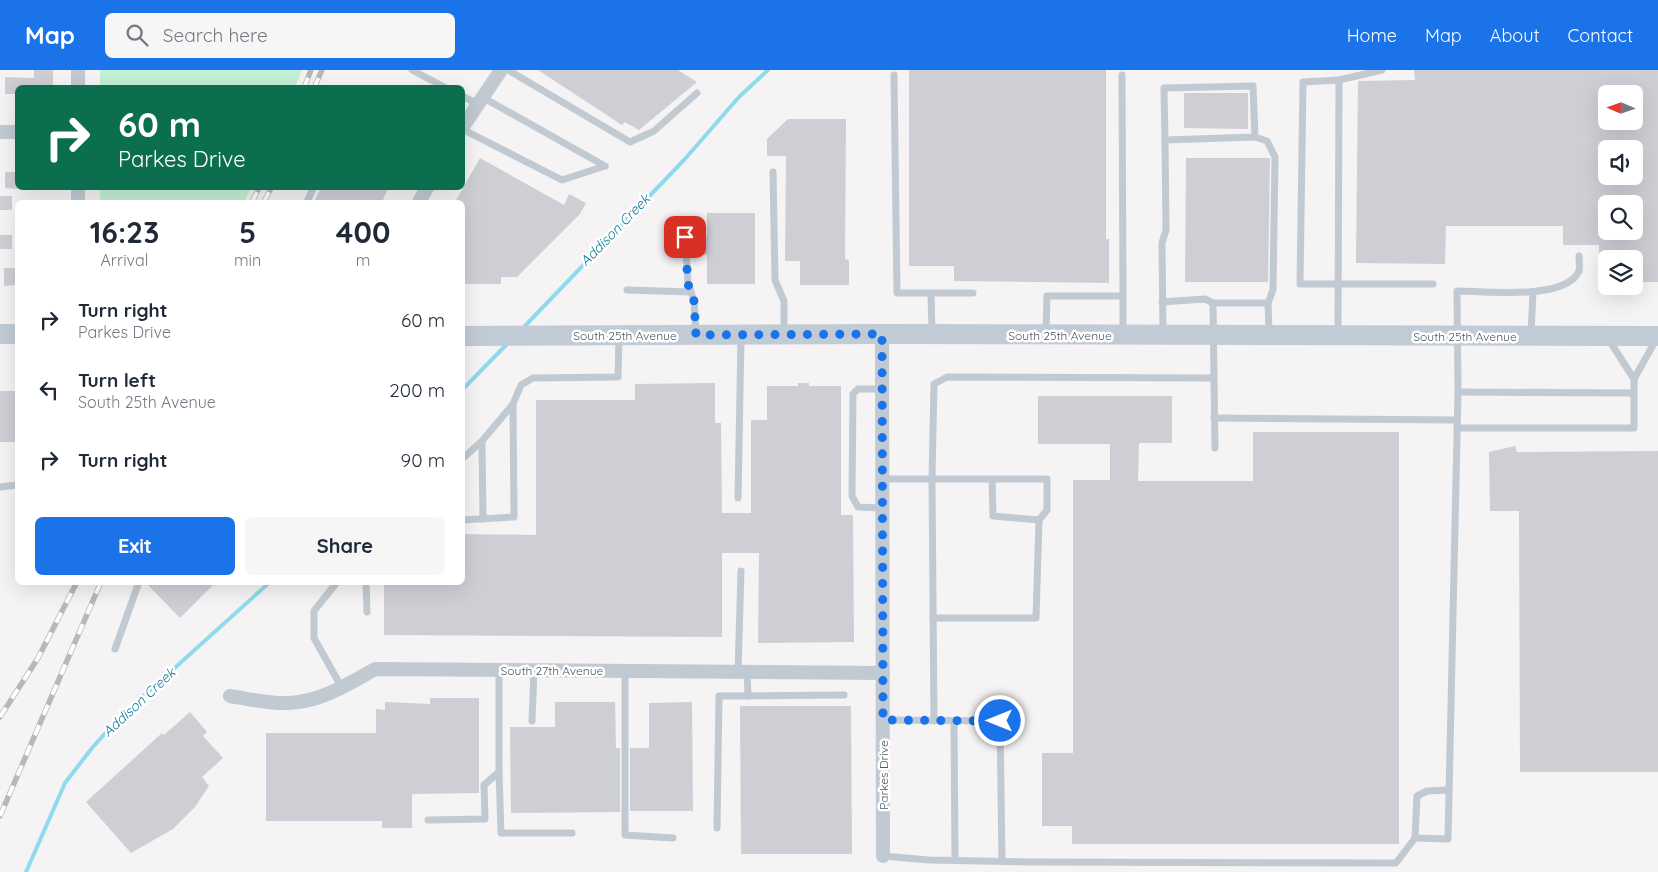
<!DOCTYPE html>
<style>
body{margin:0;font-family:Quicksand,sans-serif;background:#f6f6f7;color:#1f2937;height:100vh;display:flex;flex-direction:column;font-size:19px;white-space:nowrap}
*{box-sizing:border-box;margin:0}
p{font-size:16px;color:#747a83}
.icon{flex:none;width:28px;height:28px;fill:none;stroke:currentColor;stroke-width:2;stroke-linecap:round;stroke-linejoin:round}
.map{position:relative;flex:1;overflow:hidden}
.details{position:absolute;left:15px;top:130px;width:450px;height:385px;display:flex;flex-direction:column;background:#fff;border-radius:8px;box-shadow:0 5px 20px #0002}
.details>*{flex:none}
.hud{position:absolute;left:15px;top:15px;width:450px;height:105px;border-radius:8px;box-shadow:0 5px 20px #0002;background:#0b6e4f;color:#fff;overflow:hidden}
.needle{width:32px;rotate:272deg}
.controls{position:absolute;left:1598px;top:15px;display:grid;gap:10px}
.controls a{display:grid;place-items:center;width:45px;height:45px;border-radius:8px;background:#fff;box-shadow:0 5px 20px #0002;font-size:25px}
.pin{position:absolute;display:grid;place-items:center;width:42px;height:42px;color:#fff;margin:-21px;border-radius:10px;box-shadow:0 2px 8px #0006}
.me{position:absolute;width:55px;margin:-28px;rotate:270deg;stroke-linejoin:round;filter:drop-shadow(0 0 4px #0008)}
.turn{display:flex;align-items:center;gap:18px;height:105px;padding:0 20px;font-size:22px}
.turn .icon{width:65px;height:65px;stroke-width:2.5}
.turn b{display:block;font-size:35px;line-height:42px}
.eta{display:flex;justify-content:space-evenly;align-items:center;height:85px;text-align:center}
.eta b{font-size:30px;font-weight:700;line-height:35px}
.button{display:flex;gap:10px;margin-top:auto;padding:10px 20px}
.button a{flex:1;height:58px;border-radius:8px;background:#1a73e8;color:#fff;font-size:20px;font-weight:700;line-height:58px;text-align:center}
.button a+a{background:#f6f6f7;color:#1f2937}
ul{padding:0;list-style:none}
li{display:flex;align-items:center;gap:15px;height:70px;padding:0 20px}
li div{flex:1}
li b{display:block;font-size:19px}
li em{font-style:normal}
header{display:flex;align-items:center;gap:30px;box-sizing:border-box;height:70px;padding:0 25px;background:#1a73e8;color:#fff}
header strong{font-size:24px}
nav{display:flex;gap:28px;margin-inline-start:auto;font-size:18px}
.search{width:350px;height:45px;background:#f6f6f7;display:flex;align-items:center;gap:12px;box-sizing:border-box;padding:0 18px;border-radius:8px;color:#747a83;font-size:19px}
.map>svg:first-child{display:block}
.green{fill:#c3f1d5}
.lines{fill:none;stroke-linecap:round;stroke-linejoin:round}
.stream{stroke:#90daee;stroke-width:4}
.building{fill:#cdcfd5;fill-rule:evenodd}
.service{stroke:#c1cad2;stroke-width:7}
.minor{stroke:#c1cad2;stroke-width:14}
.secondary{stroke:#c1cbd6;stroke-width:20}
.rail-casing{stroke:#b5b8bd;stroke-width:5.5}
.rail{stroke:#fff;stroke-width:4;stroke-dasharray:11;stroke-linecap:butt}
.route{stroke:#1a73e8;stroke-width:9;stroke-dasharray:0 16.2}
.labels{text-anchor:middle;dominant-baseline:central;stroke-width:5;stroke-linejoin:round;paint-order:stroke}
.street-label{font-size:12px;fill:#4a5661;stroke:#fff}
.water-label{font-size:14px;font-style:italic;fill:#0c7c9b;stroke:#fff}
</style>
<header>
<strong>Map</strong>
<div class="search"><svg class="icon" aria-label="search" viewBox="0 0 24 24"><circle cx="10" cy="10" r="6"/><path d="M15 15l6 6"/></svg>Search here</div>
<nav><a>Home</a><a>Map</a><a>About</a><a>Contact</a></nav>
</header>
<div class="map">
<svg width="1658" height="802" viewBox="0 0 1658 802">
<rect width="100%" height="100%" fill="#f5f3f3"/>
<!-- green -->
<g class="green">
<path d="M100,0H302L295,17L100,18Z"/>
<path d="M100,118H251L244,132H100Z"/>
</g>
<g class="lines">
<!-- stream -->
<g class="stream">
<path d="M522,259L684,90L739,27L768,0"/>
<path d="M462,320L508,273"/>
<path d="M26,802L65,713L92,678L117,650L270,512"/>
</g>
</g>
<!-- building -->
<g class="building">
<path d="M34,0H53V18H18V24H5V7L34,8Z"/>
<path d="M538,0H678L697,12L639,60L625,52L622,55Z"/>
<path d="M909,0H1106V169H1109V213L954,211V196H909Z"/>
<path d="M1414,0H1658V212H1634V189H1599V175H1563V156H1446L1445,194L1356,193L1358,11L1415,10ZM1606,24H1634V51H1606ZM1606,79H1634V106H1606ZM1606,134H1634V161H1606Z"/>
<path d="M1184,23H1248V59L1184,58Z"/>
<path d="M788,49H846L845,189L849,190V215H800V191H785L786,86H767V69Z"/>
<path d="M480,88L564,135L569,124L586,133L580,144L517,207H501V214H462V132H455Z"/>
<path d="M1186,88H1270L1268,212H1185Z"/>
<path d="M5,102H18V119L5,118Z"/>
<path d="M321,118H388L382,132H314Z"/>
<rect x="0" y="126" width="12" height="14"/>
<path d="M707,143H755V214H707V185H695V166L707,167Z"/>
<rect x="0" y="165" width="12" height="14"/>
<path d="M4,198H18V215L4,216Z"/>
<path d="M715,313V353H721L722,443H751V350H767V316H798V313H809V316H841V445H853L854,572L758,573L759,483H722V567L384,565V512H462V464L536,465V330H635V314Z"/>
<rect x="0" y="321" width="18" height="51"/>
<path d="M1038,326H1172V373H1139L1138,411H1253V362H1399V774H1072V756H1042V683H1073V410H1110V374H1038Z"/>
<path d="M1515,376L1517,382L1658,381V702H1520L1519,441H1490L1489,382Z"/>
<path d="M145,512H216L180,548Z"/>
<path d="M430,628H479V723L412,724V758H382V751H266V663H376V639L385,640V632L430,634Z"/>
<path d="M555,632H615L616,678H620V742L511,743L510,657H555Z"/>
<path d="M692,632L693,741H630V678H649V633Z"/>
<path d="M740,636H851L852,784H741Z"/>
<path d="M190,642L207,662L203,666L223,688L202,707L209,716L195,737L173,759L131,783L86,732L162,663L164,665Z"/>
</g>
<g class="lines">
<!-- service -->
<g class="service">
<path d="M412,0L446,18"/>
<path d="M508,0L630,72L654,61L697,23"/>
<path d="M894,5L897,223H973"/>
<path d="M1339,10L1303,12L1300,214H1433"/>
<path d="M462,26L478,34"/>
<path d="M482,27L605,96"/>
<path d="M462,59L562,110L605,96"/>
<path d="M1255,67L1253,16L1164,18L1165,70L1255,67L1267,71L1275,87L1273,220L1268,233"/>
<path d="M773,102L775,210L784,231V262"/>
<path d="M307,132L313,118"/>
<path d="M685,167L688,213L694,231L696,264"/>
<path d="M627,220L691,222"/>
<path d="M931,223L932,262"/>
<path d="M1123,226V263"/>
<path d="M1162,232L1205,229L1213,233"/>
<path d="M1046,262L1047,226H1123L1122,5"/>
<path d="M1163,262L1162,173L1166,160L1165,70"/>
<path d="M1338,262L1339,10L1382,0"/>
<path d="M1531,264L1533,222"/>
<path d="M1214,308L1215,378"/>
<path d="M1634,309L1657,268"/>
<path d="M882,319H858L853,324L852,426L858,437L882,438"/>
<path d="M1458,322L1634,323"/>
<path d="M1214,348L1457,350"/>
<path d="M1457,358H1634V309L1609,270"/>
<path d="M462,389L482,371"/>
<path d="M882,409H932L934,651"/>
<path d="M992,409H1047V440L1039,450"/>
<path d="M0,417L18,415"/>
<path d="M738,428L741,268"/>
<path d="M483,449L482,371L513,334"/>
<path d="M462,450L514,447L513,334L521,315L533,308L618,307L619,268"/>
<path d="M337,512L314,541V568L342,618"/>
<path d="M366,512L367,542"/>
<path d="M933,548H1036L1039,450L993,446L992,409H932L934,314L947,307L1214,308L1213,233H1268L1269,263"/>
<path d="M115,579L139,512"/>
<path d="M625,601V765L673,768"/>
<path d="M738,602L741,501"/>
<path d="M747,602L748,626"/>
<path d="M883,650L1000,651L1002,791"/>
<path d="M532,651L534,600"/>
<path d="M954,651L955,790"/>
<path d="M499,702L501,763H572"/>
<path d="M1449,720L1427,721L1417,726L1415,768L1448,769L1458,322L1457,221C1484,221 1566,231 1579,201C1580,197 1579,190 1579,186"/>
<path d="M428,750L485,749L484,715L499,702V600"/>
<path d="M717,758L719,626L844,625"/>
<path d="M883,786L929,790L1032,792L1396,793L1415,768"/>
</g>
<!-- minor -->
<g class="minor">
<path d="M78,18V0"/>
<path d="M462,58L501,0"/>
<path d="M0,62H18"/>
<path d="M78,132V118"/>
<path d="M419,132L427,118"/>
<path d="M882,264L883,786"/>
<path d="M230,626C249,629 270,634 288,633C320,632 349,614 375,599L883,603"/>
</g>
<!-- secondary -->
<g class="secondary">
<path d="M0,264H18"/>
<path d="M462,266L882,264L1658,266"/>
</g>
<defs>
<g id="rail">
<path d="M304,18L311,0"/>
<path d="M314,18L322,0"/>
<path d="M252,132L259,118"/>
<path d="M264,132L271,118"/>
<path d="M0,647L38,588L77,512"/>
<path d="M0,746L101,512"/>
</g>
</defs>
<!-- rail casing -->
<use href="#rail" class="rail-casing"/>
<!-- rail -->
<use href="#rail" class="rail"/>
</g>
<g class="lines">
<!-- route -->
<path class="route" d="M685,167L688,214L694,231L696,265L882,264L883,650L1000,651"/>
</g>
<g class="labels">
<!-- street labels -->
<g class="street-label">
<text x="625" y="265">South 25th Avenue</text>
<text x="1060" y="265">South 25th Avenue</text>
<text x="1465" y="266">South 25th Avenue</text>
<text x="552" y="600">South 27th Avenue</text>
<text transform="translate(883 705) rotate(-90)">Parkes Drive</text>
</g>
<!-- water labels -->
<g class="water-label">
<text transform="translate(615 160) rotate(-46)">Addison Creek</text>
<text transform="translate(139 632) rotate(-43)">Addison Creek</text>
</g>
</g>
</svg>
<div class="controls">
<a><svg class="needle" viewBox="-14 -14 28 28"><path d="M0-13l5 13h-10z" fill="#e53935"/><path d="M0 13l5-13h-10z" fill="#747a83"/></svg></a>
<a><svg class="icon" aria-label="sound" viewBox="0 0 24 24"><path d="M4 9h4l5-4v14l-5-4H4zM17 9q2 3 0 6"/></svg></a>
<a><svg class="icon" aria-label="search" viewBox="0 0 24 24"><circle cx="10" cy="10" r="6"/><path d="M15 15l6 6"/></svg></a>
<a><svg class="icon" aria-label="layers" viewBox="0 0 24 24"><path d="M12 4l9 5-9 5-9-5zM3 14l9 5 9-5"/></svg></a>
</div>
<div class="pin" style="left:685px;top:167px;background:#d93025"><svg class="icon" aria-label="arrive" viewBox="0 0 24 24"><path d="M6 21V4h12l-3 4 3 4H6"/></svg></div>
<svg class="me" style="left:1000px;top:651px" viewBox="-20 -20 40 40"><circle r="17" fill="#1a73e8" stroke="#fff" stroke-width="3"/><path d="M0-11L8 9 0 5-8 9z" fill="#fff"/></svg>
<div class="hud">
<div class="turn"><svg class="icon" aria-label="right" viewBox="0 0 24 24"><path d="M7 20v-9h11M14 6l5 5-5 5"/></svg><div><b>60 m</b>Parkes Drive</div></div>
</div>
<section class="details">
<div class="eta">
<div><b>16:23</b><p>Arrival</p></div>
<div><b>5</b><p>min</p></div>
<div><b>400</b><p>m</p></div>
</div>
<ul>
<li><svg class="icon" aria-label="right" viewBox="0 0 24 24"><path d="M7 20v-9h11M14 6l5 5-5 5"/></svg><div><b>Turn right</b><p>Parkes Drive</p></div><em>60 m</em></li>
<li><svg class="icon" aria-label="left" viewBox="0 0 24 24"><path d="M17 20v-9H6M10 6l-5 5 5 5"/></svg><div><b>Turn left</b><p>South 25th Avenue</p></div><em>200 m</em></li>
<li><svg class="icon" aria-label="right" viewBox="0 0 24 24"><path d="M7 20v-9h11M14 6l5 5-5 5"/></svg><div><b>Turn right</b></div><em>90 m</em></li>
</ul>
<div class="button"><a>Exit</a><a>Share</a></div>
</section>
</div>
